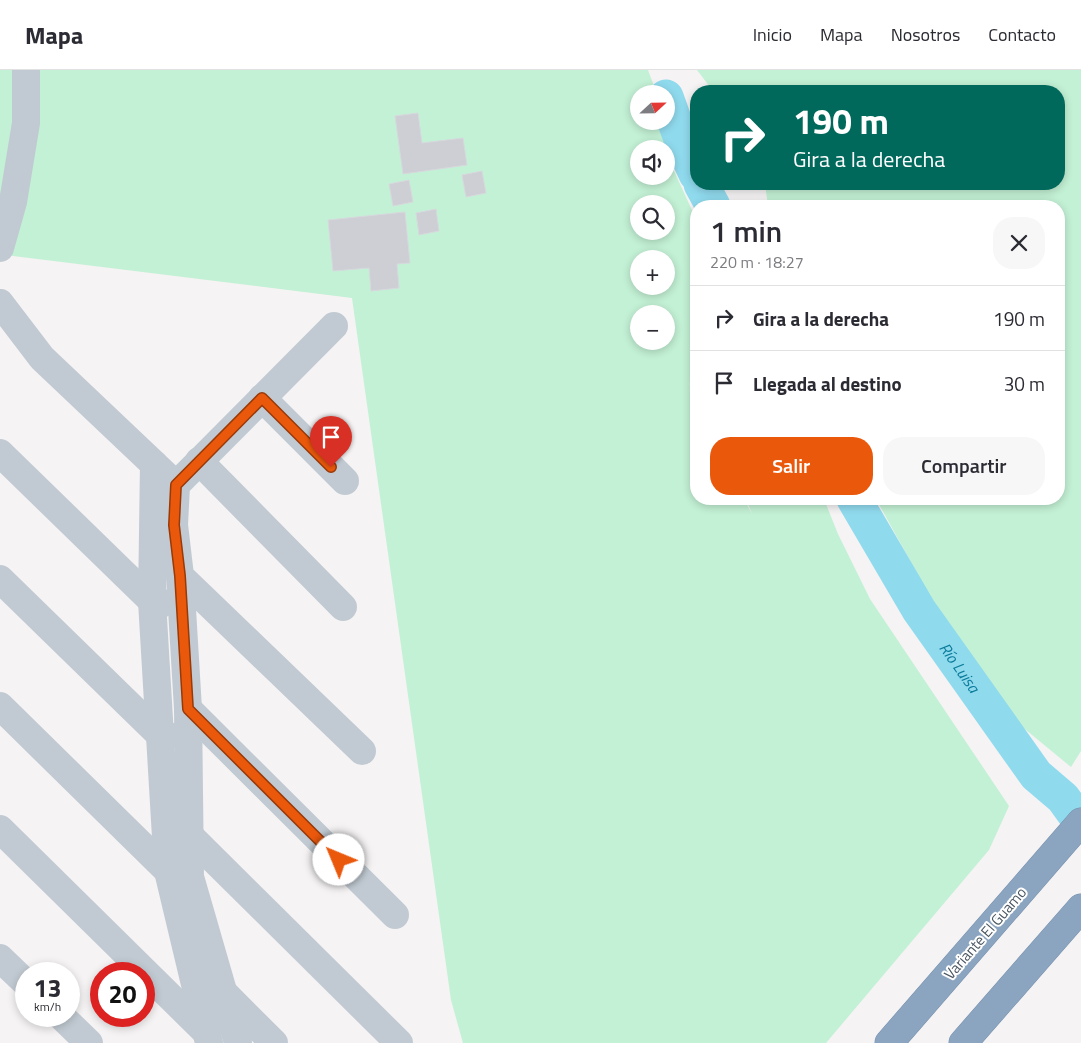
<!DOCTYPE html>
<html lang="es">
<meta charset="utf-8">
<style>
body{margin:0;font-family:"Titillium Web",sans-serif;background:#f7f7f7;color:#2b2b33;height:100vh;display:flex;flex-direction:column;font-size:19px;white-space:nowrap}
*{box-sizing:border-box;margin:0}
p{font-size:16px;color:#7c7c81}
.icon{flex:none;width:28px;height:28px;fill:none;stroke:currentColor;stroke-width:2;stroke-linecap:round;stroke-linejoin:round}
.map{position:relative;flex:1;overflow:hidden}
.drawer{position:absolute;left:690px;top:130px;width:375px;height:305px;display:flex;flex-direction:column;background:#fff;border-radius:20px;box-shadow:0 2px 8px #0003}
.drawer>*{flex:none}
.banner{position:absolute;left:690px;top:15px;width:375px;height:105px;border-radius:20px;box-shadow:0 2px 8px #0003;background:#00695c;color:#fff;overflow:hidden}
.needle{width:32px;rotate:68deg}
.buttons{position:absolute;left:630px;top:15px;display:grid;gap:10px}
.buttons a{display:grid;place-items:center;width:45px;height:45px;border-radius:50%;background:#fff;box-shadow:0 2px 8px #0003;font-size:25px}
.speed{position:absolute;left:15px;top:892px;display:flex;gap:10px;font-size:25px;font-weight:700;text-align:center}
.speed>*{display:grid;place-content:center;width:65px;height:65px;border-radius:50%;background:#fff;box-shadow:0 2px 8px #0003;line-height:1}
.speed small{font-size:12px;font-weight:400}
.speed .limit{border:8px solid #d22;background:#fff;color:#111}
.pin{position:absolute;display:grid;place-items:center;width:42px;height:42px;color:#fff;margin:-51px -21px;border-radius:50% 50% 50% 0;rotate:-45deg;box-shadow:0 0 5px #0007}
.pin .icon{rotate:45deg}
.me{position:absolute;width:55px;margin:-28px;rotate:315deg;stroke-linejoin:round;filter:drop-shadow(0 0 4px #0008)}
.turn{display:flex;align-items:center;gap:18px;height:105px;padding:0 20px;font-size:22px}
.turn .icon{width:65px;height:65px;stroke-width:2.5}
.turn b{display:block;font-size:35px;line-height:42px}
.round{display:grid;place-items:center;flex:none;width:52px;height:52px;border-radius:20px;background:#f7f7f7}
.overview{display:flex;align-items:center;justify-content:space-between;height:85px;padding:0 20px}
h1{font-size:30px;font-weight:600;line-height:38px}
.cta{display:flex;gap:10px;margin-top:auto;padding:10px 20px}
.cta a{flex:1;height:58px;border-radius:20px;background:#ea580c;color:#fff;font-size:20px;font-weight:600;line-height:58px;text-align:center}
.cta a+a{background:#f7f7f7;color:#2b2b33}
ul{padding:0;list-style:none}
li{display:flex;align-items:center;gap:15px;height:65px;padding:0 20px;border-top:1px solid #e1e1e2}
li div{flex:1}
li b{display:block;font-size:19px}
li em{font-style:normal}
header{display:flex;align-items:center;gap:30px;box-sizing:border-box;height:70px;padding:0 25px;background:#fff;border-bottom:1px solid #e1e1e2}
header strong{font-size:24px}
nav{display:flex;gap:28px;margin-inline-start:auto;font-size:18px}
.map>svg:first-child{display:block}
.green{fill:#c3f1d5;fill-rule:evenodd}
.lines{fill:none;stroke-linecap:round;stroke-linejoin:round}
.river{stroke:#90daee;stroke-width:35}
.building{fill:#cdcfd5;stroke:#d7d9de}
.highway-casing{stroke:#7690ad;stroke-width:29}
.minor{stroke:#c1cad2;stroke-width:28}
.highway{stroke:#8ba5c1;stroke-width:28}
.route-casing{stroke:#983908;stroke-width:12}
.route{stroke:#ea580c;stroke-width:9}
.labels{text-anchor:middle;dominant-baseline:central;stroke-width:4;stroke-linejoin:round;paint-order:stroke}
.street-label{font-size:15px;fill:#4a5661;stroke:#fff}
.water-label{font-size:16px;font-style:italic;fill:#0c7c9b;stroke:#fff}
</style>
<header>
<strong>Mapa</strong>
<nav><a>Inicio</a><a>Mapa</a><a>Nosotros</a><a>Contacto</a></nav>
</header>
<div class="map">
<svg width="1081" height="973" viewBox="0 0 1081 973">
<rect width="100%" height="100%" fill="#f5f3f3"/>
<!-- green -->
<g class="green">
<path d="M0,0H16L17,58L0,138Z"/>
<path d="M36,0H648L657,24H639V51H663L669,90L696,149V326L688,311L696,329V429H744L752,444L746,429H824L838,464L870,529L1009,736L989,780L826,973H463L451,930L352,228L5,185ZM639,79H666V106H639ZM639,134H666V161H639ZM639,189H666V216H639ZM639,244H666V271H639Z"/>
<path d="M697,0H1081V681L1071,697L1004,642L943,550L876,429H1059V136H768L765,114H1059V21H713Z"/>
</g>
<g class="lines">
<!-- river -->
<g class="river">
<path d="M666,27L685,80L696,104"/>
<path d="M701,114L713,136"/>
<path id="s1" d="M854,429L919,540L1036,705L1063,728L1081,753"/>
</g>
</g>
<!-- building -->
<g class="building">
<path d="M418,43L422,73L463,68L467,95L403,104L395,46Z"/>
<path d="M482,101L486,123L466,127L462,105Z"/>
<path d="M409,110L413,132L393,136L389,114Z"/>
<path d="M436,139L439,161L419,165L416,143Z"/>
<path d="M405,142L410,193L397,194L399,218L371,221L369,198L333,201L328,150Z"/>
</g>
<g class="lines">
<defs>
<g id="highway">
<path d="M889,973L1081,752"/>
<path d="M963,973L1081,838"/>
</g>
</defs>
<!-- highway casing -->
<use href="#highway" class="highway-casing"/>
<!-- minor -->
<g class="minor">
<path d="M0,178L13,132L26,53V0"/>
<path d="M0,233L42,288L176,415L174,455L180,506L362,681"/>
<path d="M262,328L345,411"/>
<path d="M0,383L152,531L163,533"/>
<path d="M199,391L343,537"/>
<path d="M154,394L152,531L168,801L209,973"/>
<path d="M176,415L334,256"/>
<path d="M180,506L188,639L190,807L238,973"/>
<path d="M0,509L159,664L168,666"/>
<path d="M0,636L168,801L176,803"/>
<path d="M188,639L395,845"/>
<path d="M0,759L207,963"/>
<path d="M189,765L399,973"/>
<path d="M0,888L26,913"/>
<path d="M226,925L274,973"/>
<path d="M61,946L89,973"/>
</g>
<!-- highway -->
<use href="#highway" class="highway"/>
</g>
<g class="lines">
<defs>
<path id="route" d="M331,397L262,328L176,415L174,455L180,506L188,639L339,790"/>
</defs>
<!-- route casing -->
<use href="#route" class="route-casing"/>
<!-- route -->
<use href="#route" class="route"/>
</g>
<g class="labels">
<!-- street labels -->
<g class="street-label">
<text transform="translate(985 863) rotate(-49)">Variante El Guamo</text>
</g>
<!-- water labels -->
<g class="water-label">
<text stroke="none"><textPath href="#s1" startOffset="199">Río Luisa</textPath></text>
</g>
</g>
</svg>
<div class="buttons">
<a><svg class="needle" viewBox="-14 -14 28 28"><path d="M0-13l5 13h-10z" fill="#e53935"/><path d="M0 13l5-13h-10z" fill="#7c7c81"/></svg></a>
<a><svg class="icon" aria-label="sound" viewBox="0 0 24 24"><path d="M4 9h4l5-4v14l-5-4H4zM17 9q2 3 0 6"/></svg></a>
<a><svg class="icon" aria-label="search" viewBox="0 0 24 24"><circle cx="10" cy="10" r="6"/><path d="M15 15l6 6"/></svg></a>
<a>+</a>
<a>−</a>
</div>
<div class="speed"><div>13<small>km/h</small></div><div class="limit">20</div></div>
<div class="pin" style="left:331px;top:397px;background:#d93025"><svg class="icon" aria-label="arrive" viewBox="0 0 24 24"><path d="M6 21V4h12l-3 4 3 4H6"/></svg></div>
<svg class="me" style="left:339px;top:790px" viewBox="-20 -20 40 40"><circle r="19" fill="#fff"/><path d="M0-13L10 11 0 6-10 11z" fill="#ea580c"/></svg>
<div class="banner">
<div class="turn"><svg class="icon" aria-label="right" viewBox="0 0 24 24"><path d="M7 20v-9h11M14 6l5 5-5 5"/></svg><div><b>190 m</b>Gira a la derecha</div></div>
</div>
<section class="drawer">
<div class="overview"><div><h1>1 min</h1><p>220 m · 18:27</p></div><a class="round"><svg class="icon" aria-label="close" viewBox="0 0 24 24"><path d="M6 6l12 12M18 6L6 18"/></svg></a></div>
<ul>
<li><svg class="icon" aria-label="right" viewBox="0 0 24 24"><path d="M7 20v-9h11M14 6l5 5-5 5"/></svg><div><b>Gira a la derecha</b></div><em>190 m</em></li>
<li><svg class="icon" aria-label="arrive" viewBox="0 0 24 24"><path d="M6 21V4h12l-3 4 3 4H6"/></svg><div><b>Llegada al destino</b></div><em>30 m</em></li>
</ul>
<div class="cta"><a>Salir</a><a>Compartir</a></div>
</section>
</div>
